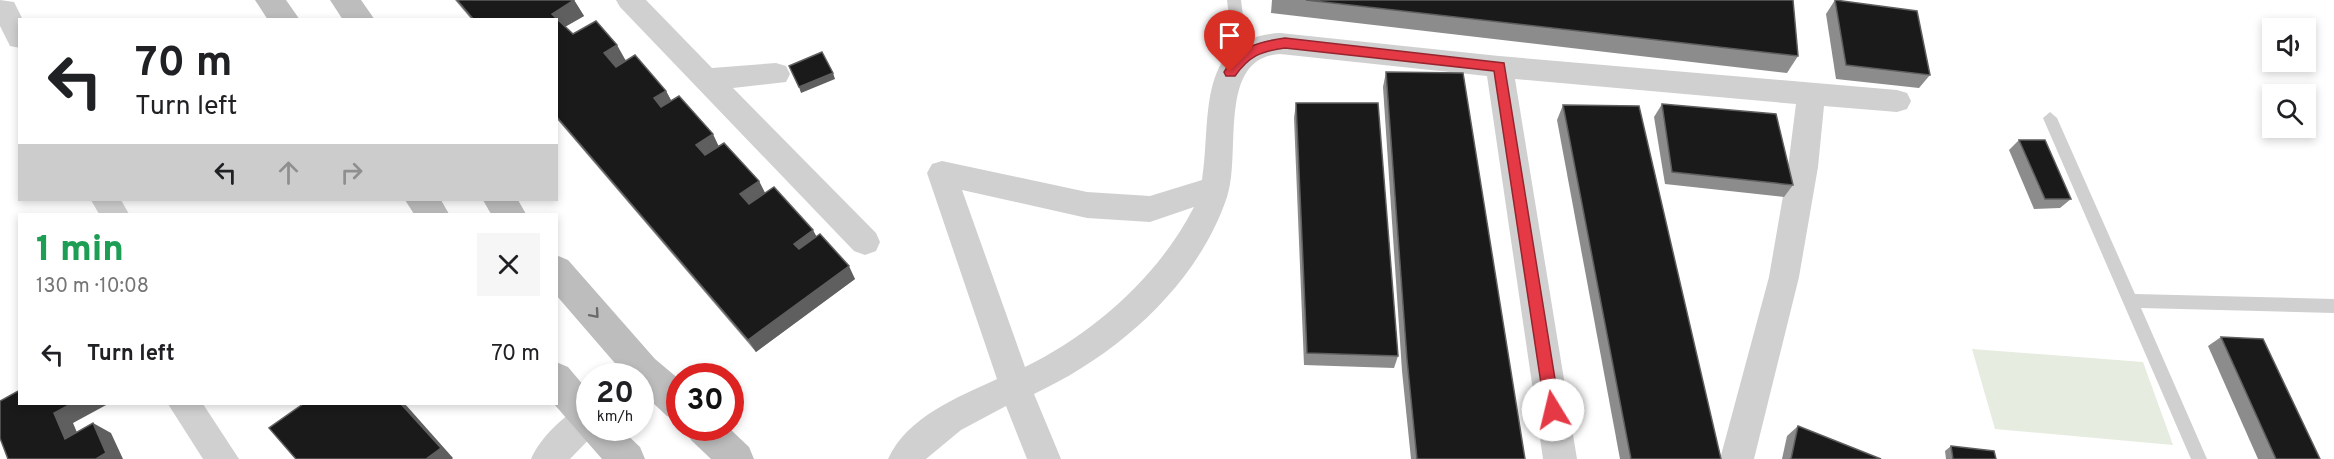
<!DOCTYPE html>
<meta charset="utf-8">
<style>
body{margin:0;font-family:Overpass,sans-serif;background:#f6f6f6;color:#202124;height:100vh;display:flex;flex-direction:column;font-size:22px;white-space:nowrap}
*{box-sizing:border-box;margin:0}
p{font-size:20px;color:#757577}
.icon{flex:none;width:33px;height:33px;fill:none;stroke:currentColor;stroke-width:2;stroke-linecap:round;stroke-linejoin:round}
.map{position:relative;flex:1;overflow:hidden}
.sheet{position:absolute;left:18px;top:213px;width:540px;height:192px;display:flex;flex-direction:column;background:#fff;border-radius:0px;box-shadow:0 3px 9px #0003}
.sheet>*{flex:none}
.hud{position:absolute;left:18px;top:18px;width:540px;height:183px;border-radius:0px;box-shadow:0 3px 9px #0003;background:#fff;color:#202124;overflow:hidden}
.buttons{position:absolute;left:2262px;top:18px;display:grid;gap:12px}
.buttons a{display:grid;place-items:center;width:54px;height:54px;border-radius:0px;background:#fff;box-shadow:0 3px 9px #0003;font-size:30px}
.speed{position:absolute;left:576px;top:363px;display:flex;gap:12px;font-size:30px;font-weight:700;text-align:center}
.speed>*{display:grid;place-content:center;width:78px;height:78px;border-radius:50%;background:#fff;box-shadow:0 3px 9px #0003;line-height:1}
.speed small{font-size:15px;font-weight:400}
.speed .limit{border:9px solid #d22;background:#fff;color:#111}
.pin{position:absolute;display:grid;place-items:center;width:51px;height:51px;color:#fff;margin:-62px -26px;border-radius:50% 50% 50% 0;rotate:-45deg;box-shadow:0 0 6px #0007}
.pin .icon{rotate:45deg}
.me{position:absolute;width:66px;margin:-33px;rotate:351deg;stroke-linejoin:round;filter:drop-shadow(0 0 4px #0008)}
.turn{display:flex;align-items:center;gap:21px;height:126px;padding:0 18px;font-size:27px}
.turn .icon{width:78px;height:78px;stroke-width:2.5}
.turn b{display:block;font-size:42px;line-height:51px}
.lanes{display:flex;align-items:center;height:57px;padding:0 18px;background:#0003;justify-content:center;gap:30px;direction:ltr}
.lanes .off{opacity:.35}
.round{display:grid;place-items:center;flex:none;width:63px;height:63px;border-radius:0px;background:#f6f6f6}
.overview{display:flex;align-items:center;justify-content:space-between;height:102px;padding:0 18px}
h1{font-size:36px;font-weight:800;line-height:45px;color:#1e9e55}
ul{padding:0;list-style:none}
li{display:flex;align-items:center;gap:18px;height:78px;padding:0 18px}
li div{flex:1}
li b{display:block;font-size:22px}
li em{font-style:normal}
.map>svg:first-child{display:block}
.green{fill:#e6ecdf}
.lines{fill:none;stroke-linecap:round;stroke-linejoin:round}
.lane{fill:#d0d0d0;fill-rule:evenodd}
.street{fill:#d0d0d0;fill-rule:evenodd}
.secondary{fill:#bdbdbd;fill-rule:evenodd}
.wall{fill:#8c8c8c}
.shaded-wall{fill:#5f5f5f}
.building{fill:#1a1a1a;stroke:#5f5f5f;stroke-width:1.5}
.oneway{stroke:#6a6a6a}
.route{fill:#e63946;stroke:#96252e;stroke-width:1.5}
</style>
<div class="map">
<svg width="2334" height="459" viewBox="0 0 2334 459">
<rect width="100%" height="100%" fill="#fff"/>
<!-- green -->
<path class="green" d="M1972,349L2143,362L2173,445L1995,429Z"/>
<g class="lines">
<!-- lane -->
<g class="lane">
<path d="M1227,0H1241L1248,57L1241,62L1234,57Z"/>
<path d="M2050,112L2057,118L2135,294L2334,299V313L2141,308L2207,459H2191L2043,118Z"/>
</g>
<!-- street -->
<g class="street">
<path d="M0,0L14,2L23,20H20V48L10,46L0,26Z"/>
<path d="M616,0H646L712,68L776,63L786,66L790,74L786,82L733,88L876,233L880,242L876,251L865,255L854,251L620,7Z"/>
<path d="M1280,33L1499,56L1897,90L1907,93L1911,101L1907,109L1897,112L1824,106L1818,167L1799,277L1754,459H1720L1769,277L1788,167L1796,104L1515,79L1577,459H1543L1487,76L1280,54C1216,57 1242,155 1227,197C1197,286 1117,355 1034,394L1061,459H1027L1006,406L961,430L926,459H888C907,417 958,397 997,379L927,173L932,164L942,161L1087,192L1150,196L1202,180C1212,120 1194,37 1280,33ZM962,190L1087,218L1150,222L1194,207C1158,277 1094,333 1025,367Z"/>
<path d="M91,200H121L129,214H99Z"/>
<path d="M168,404H203L239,459H203Z"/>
<path d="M587,404L590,405V428H600L570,459H531C540,438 566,412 587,404Z"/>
</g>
<!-- secondary -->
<g class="secondary">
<path d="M255,0H286L300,20H268Z"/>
<path d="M330,0H361L375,20H343Z"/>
<path d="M405,200H441L449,214H414Z"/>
<path d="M483,200H518L526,214H491Z"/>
<path d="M556,255L568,260L655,359L680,380V420L667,416L640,391V376H626L556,295Z"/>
<path d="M556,362L568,367L590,393V428H620L640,447L645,459H602L554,404Z"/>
<path d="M686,428H729L749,447L754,459H711L691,440Z"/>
</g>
</g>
<!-- wall -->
<g class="wall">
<path d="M455,0H574L584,16L565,27L573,34L626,60L666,91L671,100L719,146L759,181L765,193L816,236L855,279L756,352L556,118V20H472Z"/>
<path d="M1272,0H1793L1798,56L1787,73L1271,13Z"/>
<path d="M1835,0L1930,75L1919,88L1836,79L1826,14Z"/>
<path d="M1386,72L1525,459H1411L1402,371L1383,87Z"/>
<path d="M1296,103L1398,356L1394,368L1304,365L1294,118Z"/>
<path d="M1662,104L1793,185L1784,197L1665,184L1654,117Z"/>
<path d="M1563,105L1721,459H1620L1557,120Z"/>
<path d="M2019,140L2071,199L2060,208L2034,209L2009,150Z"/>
<path d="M2221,337L2320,459H2258L2208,346Z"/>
<path d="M1798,426L1881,459H1782L1787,436Z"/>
<path d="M1951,446L1996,459H1946L1945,451Z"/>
</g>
<!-- shaded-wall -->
<g class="shaded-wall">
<path d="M574,0L584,16L561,29L552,14Z"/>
<path d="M617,45L626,61L613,68L604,53Z"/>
<path d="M833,73L835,79L801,93L799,87Z"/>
<path d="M666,91L674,106L662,113L654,98Z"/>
<path d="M713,134L720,149L704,159L696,145Z"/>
<path d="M759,181L766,195L748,208L740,194Z"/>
<path d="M813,230L820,243L800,257L794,244Z"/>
<path d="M849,266L855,279L756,352L748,340Z"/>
<path d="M71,404H108L73,423L84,449L65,439L54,413Z"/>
<path d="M401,404H405L453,458L452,459H426Z"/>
<path d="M93,423L111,433L123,459H96Z"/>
</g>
<!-- building -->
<g class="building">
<path d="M457,0H574L552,14L573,34L596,21L617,45L604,53L616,67L635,55L666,91L654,98L661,107L679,96L713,134L696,145L705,155L724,143L759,181L740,194L749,204L774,187L813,230L794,244L799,249L820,234L849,266L748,340L556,116V20H474Z"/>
<path d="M1306,0H1793L1798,56Z"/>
<path d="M1835,0L1917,11L1930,75L1846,65Z"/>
<path d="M822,52L833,73L799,87L789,66Z"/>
<path d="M1386,72L1463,73L1525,459H1417L1407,359Z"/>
<path d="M1296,103H1378L1398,356L1307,353Z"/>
<path d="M1662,104L1776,114L1793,185L1672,172Z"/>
<path d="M1563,105L1639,106L1721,459H1631Z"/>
<path d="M2019,140H2045L2071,199H2045Z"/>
<path d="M2221,337L2263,339L2320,459H2276Z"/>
<path d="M20,390V404H71L54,413L65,439L93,423L106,453L96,459H8L0,438V401Z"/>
<path d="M303,404H401L441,448L426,459H296L269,428Z"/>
<path d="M1798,426L1881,459H1791Z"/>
<path d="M1951,446L1994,451L1996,459H1953Z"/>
</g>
<!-- one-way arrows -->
<defs><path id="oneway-chevron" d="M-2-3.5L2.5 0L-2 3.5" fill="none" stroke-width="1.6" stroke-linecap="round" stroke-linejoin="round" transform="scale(1.5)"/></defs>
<use class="oneway" href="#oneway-chevron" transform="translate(595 314) rotate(49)"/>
<!-- route -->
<path class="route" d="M1285,38L1504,63L1560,410L1558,414H1548L1545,410L1494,71L1285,48C1261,51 1249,56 1235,76H1226L1224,72C1238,47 1257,42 1285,38Z"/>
</svg>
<div class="buttons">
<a><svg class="icon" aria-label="sound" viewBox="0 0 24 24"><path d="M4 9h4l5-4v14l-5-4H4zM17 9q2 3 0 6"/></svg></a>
<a><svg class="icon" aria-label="search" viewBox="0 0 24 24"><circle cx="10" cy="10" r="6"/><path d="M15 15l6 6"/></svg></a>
</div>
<div class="speed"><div>20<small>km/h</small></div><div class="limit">30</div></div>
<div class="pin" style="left:1230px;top:72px;background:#d93025"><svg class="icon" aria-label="arrive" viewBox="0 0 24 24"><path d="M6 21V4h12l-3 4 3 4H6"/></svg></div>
<svg class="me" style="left:1553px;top:410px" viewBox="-20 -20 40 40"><circle r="19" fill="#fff"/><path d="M0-13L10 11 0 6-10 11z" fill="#e63946"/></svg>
<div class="hud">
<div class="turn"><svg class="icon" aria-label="left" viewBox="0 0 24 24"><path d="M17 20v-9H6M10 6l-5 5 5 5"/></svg><div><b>70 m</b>Turn left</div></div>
<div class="lanes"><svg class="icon" aria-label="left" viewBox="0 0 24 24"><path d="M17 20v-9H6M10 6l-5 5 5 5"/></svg><svg class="icon off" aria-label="ahead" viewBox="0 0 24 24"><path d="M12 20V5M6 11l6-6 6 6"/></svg><svg class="icon off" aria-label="right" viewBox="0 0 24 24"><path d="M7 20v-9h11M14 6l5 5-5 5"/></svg></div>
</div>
<section class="sheet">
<div class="overview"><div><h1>1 min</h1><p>130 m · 10:08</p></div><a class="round"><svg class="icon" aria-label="close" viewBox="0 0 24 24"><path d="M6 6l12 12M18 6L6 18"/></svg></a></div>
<ul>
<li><svg class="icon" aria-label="left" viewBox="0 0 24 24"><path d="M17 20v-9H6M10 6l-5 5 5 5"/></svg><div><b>Turn left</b></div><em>70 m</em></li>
</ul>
</section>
</div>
